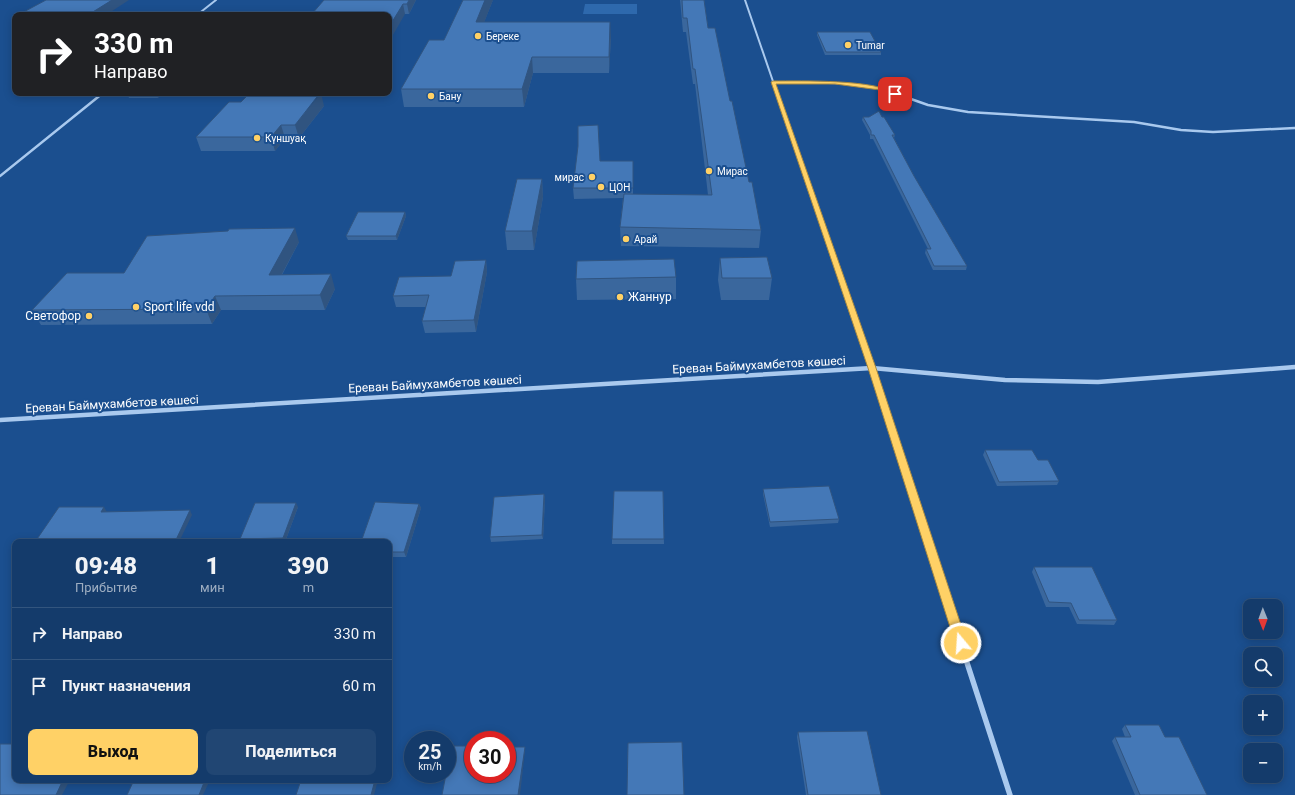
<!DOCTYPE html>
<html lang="ru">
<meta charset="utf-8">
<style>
body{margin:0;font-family:Roboto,sans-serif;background:#214673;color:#f1f3f6;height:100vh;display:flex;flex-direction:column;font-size:15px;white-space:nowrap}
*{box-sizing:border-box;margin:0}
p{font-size:13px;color:#9dadc1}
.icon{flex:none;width:22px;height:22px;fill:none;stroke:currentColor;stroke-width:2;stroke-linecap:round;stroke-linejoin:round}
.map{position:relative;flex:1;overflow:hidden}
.sheet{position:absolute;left:12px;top:539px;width:380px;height:244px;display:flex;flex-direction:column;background:#143b6b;border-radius:8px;box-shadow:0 2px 10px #0003,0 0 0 1px #33557e}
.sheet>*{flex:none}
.hud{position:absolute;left:12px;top:12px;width:380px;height:84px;border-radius:8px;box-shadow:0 2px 10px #0003,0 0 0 1px #33557e;background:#202124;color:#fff;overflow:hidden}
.needle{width:26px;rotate:179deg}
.fabs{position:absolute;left:1243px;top:599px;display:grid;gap:8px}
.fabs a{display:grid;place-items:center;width:40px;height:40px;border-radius:8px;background:#143b6b;box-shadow:0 2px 10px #0003,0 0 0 1px #33557e;font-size:20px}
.speed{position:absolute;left:404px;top:731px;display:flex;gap:8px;font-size:20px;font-weight:700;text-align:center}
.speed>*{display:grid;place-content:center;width:52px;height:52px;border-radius:50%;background:#143b6b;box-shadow:0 2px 10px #0003,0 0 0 1px #33557e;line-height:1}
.speed small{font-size:10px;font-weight:400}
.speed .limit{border:6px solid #d22;background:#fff;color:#111}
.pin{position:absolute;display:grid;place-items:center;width:34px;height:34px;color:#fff;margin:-17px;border-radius:8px;box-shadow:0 2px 6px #0006}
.me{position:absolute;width:44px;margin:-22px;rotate:342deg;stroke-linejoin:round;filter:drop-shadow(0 0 3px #0008)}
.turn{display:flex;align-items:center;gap:14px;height:84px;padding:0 16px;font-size:18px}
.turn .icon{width:52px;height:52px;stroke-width:2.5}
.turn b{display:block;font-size:28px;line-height:34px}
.eta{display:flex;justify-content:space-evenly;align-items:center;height:68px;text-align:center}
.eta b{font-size:24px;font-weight:800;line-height:28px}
.action{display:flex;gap:8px;margin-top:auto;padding:8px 16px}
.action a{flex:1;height:46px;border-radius:8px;background:#ffd166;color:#111;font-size:16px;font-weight:800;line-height:46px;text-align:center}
.action a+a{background:#214673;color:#f1f3f6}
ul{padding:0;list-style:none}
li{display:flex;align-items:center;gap:12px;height:52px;padding:0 16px;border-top:1px solid #33557e}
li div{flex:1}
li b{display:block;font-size:15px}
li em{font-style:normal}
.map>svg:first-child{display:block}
.green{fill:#2e69ad}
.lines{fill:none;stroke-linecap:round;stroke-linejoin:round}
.minor-far4{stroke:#a9c9ee;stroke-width:2}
.minor-far3{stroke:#a9c9ee;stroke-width:2.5}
.minor-far2{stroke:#a9c9ee;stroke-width:3.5}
.minor-far1{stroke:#a9c9ee;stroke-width:4.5}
.minor{stroke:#a9c9ee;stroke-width:5.5}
.wall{fill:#3a679d}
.shaded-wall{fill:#305480}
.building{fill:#4478b7;stroke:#305480}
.route{fill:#ffd166;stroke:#a68842}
.poi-dot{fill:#ffd166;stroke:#1b4f8f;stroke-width:1.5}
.labels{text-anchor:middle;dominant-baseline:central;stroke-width:4;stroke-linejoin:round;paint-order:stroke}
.far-poi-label{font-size:10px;fill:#fff;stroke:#1b4f8f;text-anchor:start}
.poi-label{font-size:12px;fill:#fff;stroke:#1b4f8f;text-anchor:start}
.street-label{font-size:12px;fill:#fff;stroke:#1b4f8f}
</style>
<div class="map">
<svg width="1295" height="795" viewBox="0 0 1295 795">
<rect width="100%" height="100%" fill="#1b4f8f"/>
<!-- green -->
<path class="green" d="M585,4H637V14H583Z"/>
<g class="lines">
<!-- minor-far4 -->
<g class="minor-far4">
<path d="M745,0L777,93"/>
<path d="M197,15L216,0"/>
<path d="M773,83C813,83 856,80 894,93"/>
</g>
<!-- minor-far3 -->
<g class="minor-far3">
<path d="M777,92L818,212"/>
<path d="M891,92L928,105L968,112L1134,122L1181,130L1213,132L1295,128"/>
<path d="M0,176L103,93"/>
</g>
<!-- minor-far2 -->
<path class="minor-far2" d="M818,211L870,362"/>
<!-- minor-far1 -->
<g class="minor-far1">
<path d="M870,361L932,553"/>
<path d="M0,420L872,368L1005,380L1098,382L1295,367"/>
</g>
<!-- minor -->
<path class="minor" d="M931,552L1010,795"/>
</g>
<!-- wall -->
<g class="wall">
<path d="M324,0H416L409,14H405Z"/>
<path d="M493,0L484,22L611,37L609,73H533L524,107H404L401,89Z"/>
<path d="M680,0H704L708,28L730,101L749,182L761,230L759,248L621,246L620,227L623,198L574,199L573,188L600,161H633V194L708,195L695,84H693L686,32H683Z"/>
<path d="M15,17V25L12,18Z"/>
<path d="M817,32L881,52V55H825L817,35Z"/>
<path d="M127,93H164L158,98H129Z"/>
<path d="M324,106L299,138H285L275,151H201L196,137Z"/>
<path d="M863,117H882L895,135L894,138L914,176L967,266L966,270H933L925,253L926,249H928L873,139H870V135L862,120Z"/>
<path d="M542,179L543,197L534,250H507L505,231Z"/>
<path d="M405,212L406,216L397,240H348L346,236Z"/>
<path d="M299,242L282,275L335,289L325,310H221L212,324L41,325L32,310L124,273Z"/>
<path d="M720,258L772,278L769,300H721L718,280Z"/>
<path d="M486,260L487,272L476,332L425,333L422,321L426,307H396L393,296L451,276Z"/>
<path d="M676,277V299L577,300L576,279Z"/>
<path d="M985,450L1038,460L1059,481L1057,485L997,486L983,455Z"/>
<path d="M763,489L839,519L838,523L770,527L763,494Z"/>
<path d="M663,491L664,544H612V539Z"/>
<path d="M544,494L545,499L543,539L491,542L490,537Z"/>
<path d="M419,504L421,508L406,557H389V542Z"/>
<path d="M298,507L285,542H241L240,539Z"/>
<path d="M1034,567L1117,620L1114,625L1077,624L1069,607H1046L1032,572Z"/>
<path d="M1125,725L1165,737L1207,795H1135L1112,741L1115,737H1125L1122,729Z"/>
<path d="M798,732L881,795H806L797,737Z"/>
</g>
<!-- shaded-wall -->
<g class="shaded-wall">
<path d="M112,0H129L106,15H88Z"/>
<path d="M409,0H416L409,14L407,4Z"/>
<path d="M485,0H493L478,38L476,22Z"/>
<path d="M403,4L405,14L389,42V27Z"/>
<path d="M610,22L611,37L609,73V57Z"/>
<path d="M532,57L533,73L524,107L522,89Z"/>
<path d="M157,93H164L158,98Z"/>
<path d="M321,93L324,106L299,138L295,125Z"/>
<path d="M281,125L285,138L275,151L271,137Z"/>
<path d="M542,179L543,197L534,250L532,231Z"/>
<path d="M405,212L406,216L397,240L396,236Z"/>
<path d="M295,228L299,242L274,289L269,275Z"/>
<path d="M486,260L487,272L476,332L474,320Z"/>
<path d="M331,274L335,289L325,310L320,295Z"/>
<path d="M215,296L221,310L212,324L206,309Z"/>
<path d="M544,494L545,499L543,539L542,535Z"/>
<path d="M296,503L298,507L285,542H284L283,538Z"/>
<path d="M419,504L421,508L406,557L404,552Z"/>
<path d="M104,507L107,512H101Z"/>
<path d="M190,510L192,515L179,542H175Z"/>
<path d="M525,747V751L520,795H518Z"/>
<path d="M63,780H70L62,795H56Z"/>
<path d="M205,780H210L203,795H199Z"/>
<path d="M375,780H378L374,795H371Z"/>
</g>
<!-- building -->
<g class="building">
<path d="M46,0H112L88,15H18Z"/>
<path d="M324,0H409L407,4H403L389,27V15H311Z"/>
<path d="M463,0H485L476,22H610L609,57H532L522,89H401L429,40H444Z"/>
<path d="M682,0H704L708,28H715L730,101H732L749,182H752L761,230L620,227L624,194L712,195L695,69H693L687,18H683Z"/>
<path d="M817,32H870L881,52H826Z"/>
<path d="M250,93H320L295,125H281L271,137H196L229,102H241Z"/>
<path d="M879,111L882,117H884L895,135H892L914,176L967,266H934L926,249H931L874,135H871V131L863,117H869Z"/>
<path d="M598,125L600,161H633V188H573L578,146V126Z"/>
<path d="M517,179H542L532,231H505Z"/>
<path d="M358,212H405L396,236H346Z"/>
<path d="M295,228L269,275L331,274L320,295L215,296L206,309L32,310L67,273H124L147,236L228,231L229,229Z"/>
<path d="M767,257L772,278H722L720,258Z"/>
<path d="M674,259L676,277L576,279L577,261Z"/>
<path d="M486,260L474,320L422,321L429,295L393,296L399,277L451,276L455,261Z"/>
<path d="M985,450H1032L1038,460H1048L1059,481L999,482Z"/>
<path d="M829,486L839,519L770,522L763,489Z"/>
<path d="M614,491H663L664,539H612Z"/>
<path d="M544,494L542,535L490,537L494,497Z"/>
<path d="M375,502L419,504L404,552H389V542H361Z"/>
<path d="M255,503H296L283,538L240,539Z"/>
<path d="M59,507H104L101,512L190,510L175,542H35Z"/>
<path d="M1034,567H1092L1117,620H1079L1071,603L1049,602Z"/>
<path d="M1125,725H1159L1165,737H1179L1207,795H1140L1115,737H1131Z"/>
<path d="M867,731L881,795H808L798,732Z"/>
<path d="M15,739V780H63L56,795H0V744H12Z"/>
<path d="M682,742L684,795H627L628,743Z"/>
<path d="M452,746H473V774H507V747H525L518,795H442L446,774H447V770Z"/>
<path d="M134,780H205L199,795H127Z"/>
<path d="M301,780H375L371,795H296Z"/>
</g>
<!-- route -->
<path class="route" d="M773,81C801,81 876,79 897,94L895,96L880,90L835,84H776L876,368L967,643L965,647L961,648L957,647L955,643L868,368L771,82Z"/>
<!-- markers -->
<g class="poi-dot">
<circle cx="478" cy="36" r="4"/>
<circle cx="848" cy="45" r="4"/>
<circle cx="431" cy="96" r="4"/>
<circle cx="257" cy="138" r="4"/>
<circle cx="709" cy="171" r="4"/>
<circle cx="592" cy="177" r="4"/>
<circle cx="601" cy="187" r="4"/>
<circle cx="626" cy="239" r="4"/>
<circle cx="620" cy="297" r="4"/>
<circle cx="136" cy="307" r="4"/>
<circle cx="89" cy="316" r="4"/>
</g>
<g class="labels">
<!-- far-poi labels -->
<g class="far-poi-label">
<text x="486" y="36">Береке</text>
<text x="856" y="45">Tumar</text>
<text x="439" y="96">Бану</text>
<text x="265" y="138">Күншуақ</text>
<text x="717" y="171">Мирас</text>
<text x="584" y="177" text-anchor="end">мирас</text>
<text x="609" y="187">ЦОН</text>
<text x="634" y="239">Арай</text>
</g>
<!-- poi labels -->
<g class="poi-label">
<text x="628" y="297">Жаннур</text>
<text x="144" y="307">Sport life vdd</text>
<text x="81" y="316" text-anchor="end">Светофор</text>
</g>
<!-- street labels -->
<g class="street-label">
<text transform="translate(759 365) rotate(-3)">Ереван Баймухамбетов көшесі</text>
<text transform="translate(435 384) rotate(-3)">Ереван Баймухамбетов көшесі</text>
<text transform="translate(112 404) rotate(-3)">Ереван Баймухамбетов көшесі</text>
</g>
</g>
</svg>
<div class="fabs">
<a><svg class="needle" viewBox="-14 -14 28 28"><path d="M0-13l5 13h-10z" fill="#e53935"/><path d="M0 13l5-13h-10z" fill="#9dadc1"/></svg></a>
<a><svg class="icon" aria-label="search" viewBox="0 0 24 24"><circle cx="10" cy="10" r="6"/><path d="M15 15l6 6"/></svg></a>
<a>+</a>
<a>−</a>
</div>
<div class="speed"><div>25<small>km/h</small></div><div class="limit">30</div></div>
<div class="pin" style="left:895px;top:94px;background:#d93025"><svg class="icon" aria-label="arrive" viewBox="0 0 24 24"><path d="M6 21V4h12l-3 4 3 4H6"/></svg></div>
<svg class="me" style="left:961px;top:643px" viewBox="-20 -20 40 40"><circle r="17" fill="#ffd166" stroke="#fff" stroke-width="3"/><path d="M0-11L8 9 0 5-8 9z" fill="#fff"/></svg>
<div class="hud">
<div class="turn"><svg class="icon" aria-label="right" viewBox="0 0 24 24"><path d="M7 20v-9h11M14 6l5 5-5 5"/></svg><div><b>330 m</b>Направо</div></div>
</div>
<section class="sheet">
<div class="eta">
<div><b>09:48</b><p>Прибытие</p></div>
<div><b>1</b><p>мин</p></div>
<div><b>390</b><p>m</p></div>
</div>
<ul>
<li><svg class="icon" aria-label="right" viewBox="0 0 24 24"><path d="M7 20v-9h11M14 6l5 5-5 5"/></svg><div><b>Направо</b></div><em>330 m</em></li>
<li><svg class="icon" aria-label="arrive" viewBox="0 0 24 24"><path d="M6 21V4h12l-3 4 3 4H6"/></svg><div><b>Пункт назначения</b></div><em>60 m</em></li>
</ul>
<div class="action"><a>Выход</a><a>Поделиться</a></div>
</section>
</div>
